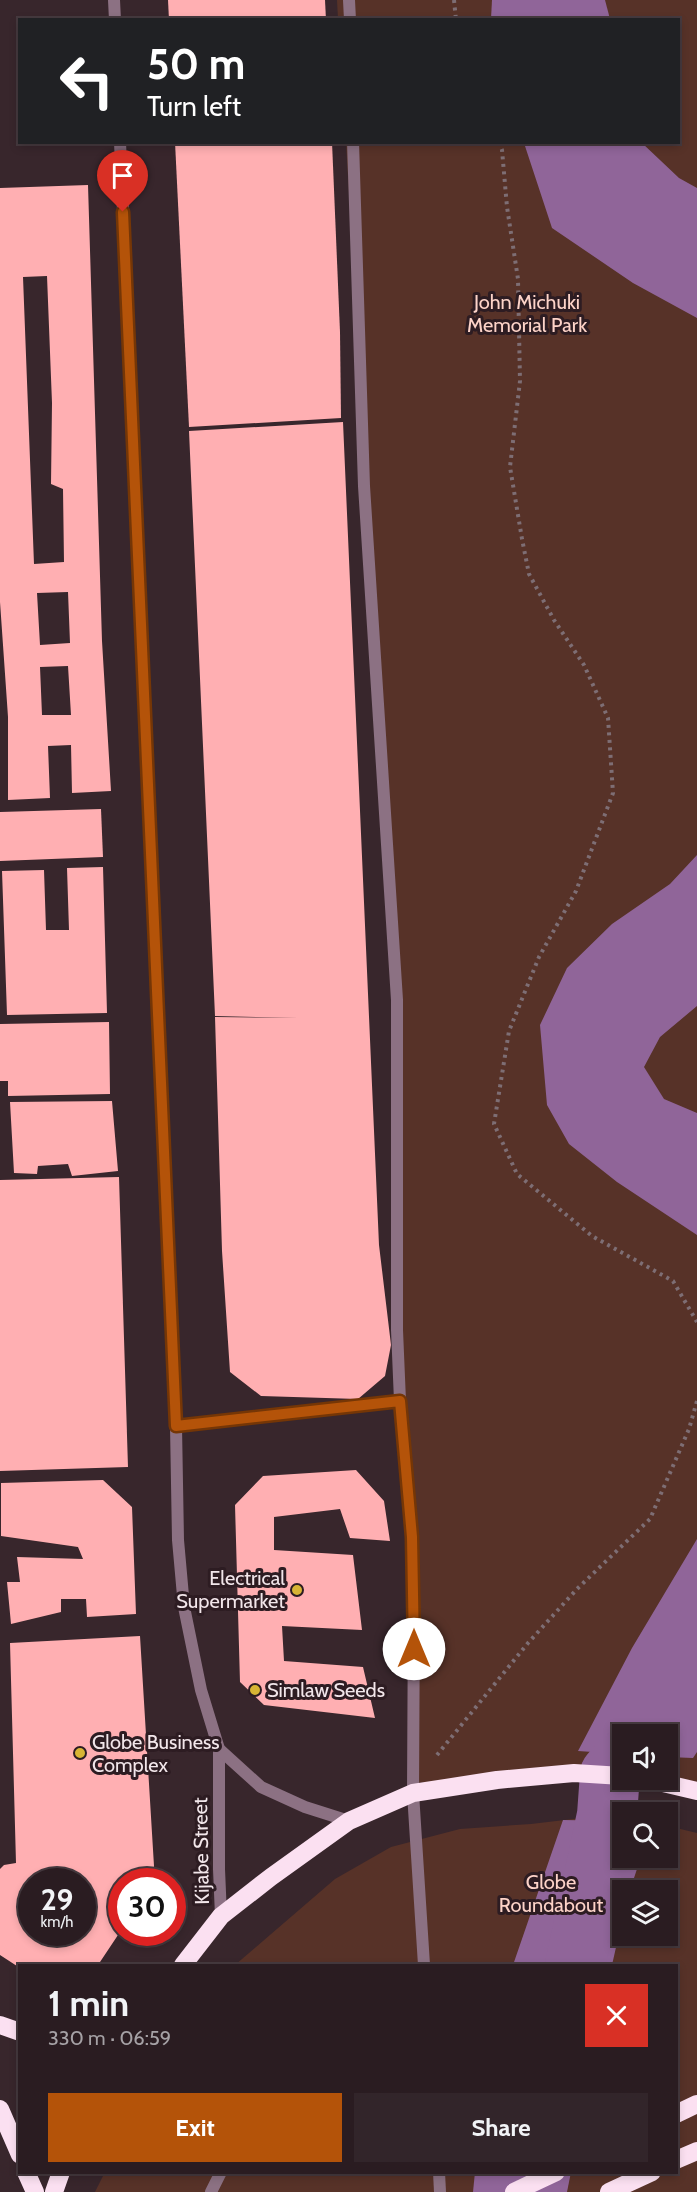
<!DOCTYPE html>
<meta charset="utf-8">
<style>
body{margin:0;font-family:Cabin,sans-serif;background:#32252a;color:#f1f3f6;height:100vh;display:flex;flex-direction:column;font-size:22px;white-space:nowrap}
*{box-sizing:border-box;margin:0}
p{font-size:20px;color:#a5a1a5}
.icon{flex:none;width:33px;height:33px;fill:none;stroke:currentColor;stroke-width:2;stroke-linecap:round;stroke-linejoin:round}
.map{position:relative;flex:1;overflow:hidden}
.panel{position:absolute;left:18px;top:1964px;width:660px;height:210px;display:flex;flex-direction:column;background:#2a1c21;border-radius:0px;box-shadow:0 3px 9px #0003,0 0 0 2px #463a3f}
.panel>*{flex:none}
.guide{position:absolute;left:18px;top:18px;width:662px;height:126px;border-radius:0px;box-shadow:0 3px 9px #0003,0 0 0 2px #463a3f;background:#202124;color:#fff;overflow:hidden}
.buttons{position:absolute;left:612px;top:1724px;display:grid;gap:12px}
.buttons a{display:grid;place-items:center;width:66px;height:66px;border-radius:0px;background:#2a1c21;box-shadow:0 3px 9px #0003,0 0 0 2px #463a3f;font-size:30px}
.speed{position:absolute;left:18px;top:1868px;display:flex;gap:12px;font-size:30px;font-weight:700;text-align:center}
.speed>*{display:grid;place-content:center;width:78px;height:78px;border-radius:50%;background:#2a1c21;box-shadow:0 3px 9px #0003,0 0 0 2px #463a3f;line-height:1}
.speed small{font-size:15px;font-weight:400}
.speed .limit{border:9px solid #d22;background:#fff;color:#111}
.pin{position:absolute;display:grid;place-items:center;width:51px;height:51px;color:#fff;margin:-62px -26px;border-radius:50% 50% 50% 0;rotate:-45deg;box-shadow:0 0 6px #0007}
.pin .icon{rotate:45deg}
.me{position:absolute;width:66px;margin:-33px;rotate:0deg;stroke-linejoin:round;filter:drop-shadow(0 0 4px #0008)}
.turn{display:flex;align-items:center;gap:21px;height:126px;padding:0 30px;font-size:27px}
.turn .icon{width:78px;height:78px;stroke-width:2.5}
.turn b{display:block;font-size:42px;line-height:51px}
.round{display:grid;place-items:center;flex:none;width:63px;height:63px;border-radius:0px;background:#32252a}
.head{display:flex;align-items:center;justify-content:space-between;height:102px;padding:0 30px}
h1{font-size:36px;font-weight:700;line-height:45px}
.button{display:flex;gap:12px;margin-top:auto;padding:12px 30px}
.button a{flex:1;height:69px;border-radius:0px;background:#b45309;color:#fff;font-size:24px;font-weight:700;line-height:69px;text-align:center}
.button a+a{background:#32252a;color:#f1f3f6}
.map>svg:first-child{display:block}
.green{fill:#573228;fill-rule:evenodd}
.water{fill:#906599}
.lines{fill:none;stroke-linecap:round;stroke-linejoin:round}
.river{stroke:#906599;stroke-width:60}
.building{fill:#ffafb2;fill-rule:evenodd}
.path{stroke:#7e6e74;stroke-width:4;stroke-dasharray:3 4.5;stroke-linecap:butt}
.lane{stroke:#8c7183;stroke-width:12}
.street{stroke:#8c7183;stroke-width:12}
.highway{stroke:#fbe0f1;stroke-width:18}
.route-casing{stroke:#753606;stroke-width:15}
.route{stroke:#b45309;stroke-width:10}
.poi-dot{fill:#d8b434;stroke:#2d1c22;stroke-width:2}
.labels{text-anchor:middle;dominant-baseline:central;stroke-width:6;stroke-linejoin:round;paint-order:stroke}
.park-label{font-size:20px;fill:#fdd3c8;stroke:#2d1c22}
.poi-label{font-size:20px;fill:#f2e6ea;stroke:#2d1c22;text-anchor:start}
.street-label{font-size:20px;fill:#f2e6ea;stroke:#2d1c22}
</style>
<div class="map">
<svg width="697" height="2192" viewBox="0 0 697 2192">
<rect width="100%" height="100%" fill="#38262c"/>
<!-- green -->
<g class="green">
<path d="M337,0H697V1791L574,1773L413,1783L414,1604L400,1401L397,1000L346,143L678,142V20L338,19ZM622,1734H668V1779H622Z"/>
<path d="M607,1815L622,1818V1857H668V1826L697,1833V2192H95L105,2172H676V1965H235L335,1879L391,1847L460,1829L531,1824ZM622,1890H668V1935H622Z"/>
</g>
<!-- water -->
<g class="water">
<path d="M492,0H605L610,19H491Z"/>
<path d="M524,143H642L679,178L697,188V318L633,283L552,228Z"/>
<path d="M697,855V1006L660,1037L644,1067L664,1099L697,1113V1235L617,1182L569,1144L547,1105L540,1025L567,968L612,924L670,884Z"/>
<path d="M697,1539V1752L693,1758L668,1757V1734H622V1754L578,1751L632,1648Z"/>
<path d="M563,1820L622,1821V1857H641L630,1890H622V1921L612,1965H513Z"/>
<path d="M475,2172H571L567,2192H473Z"/>
</g>
<g class="lines">
<!-- river -->
<path class="river" d="M575,1965L607,1815L610,1774L622,1760"/>
</g>
<!-- building -->
<g class="building">
<path d="M168,0H325L326,20H169Z"/>
<path d="M175,142H332L340,332L341,418L189,427Z"/>
<path d="M88,185L102,641L111,791L72,793L71,745L48,746L50,798L8,800V717L0,602V188ZM47,276L52,403L51,484L63,489L64,562L34,564L23,277ZM68,592L70,643L40,645L37,593ZM68,666L71,715H42L40,667Z"/>
<path d="M343,422L379,1245L391,1345L385,1376L358,1399L261,1396L230,1372L222,1251L215,1017L299,1018L215,1016L189,431Z"/>
<path d="M101,809L103,857L0,861V812Z"/>
<path d="M103,867L107,1013L7,1015L2,871L44,870L46,930H69L67,868Z"/>
<path d="M109,1022L110,1094L8,1096V1081H0V1024Z"/>
<path d="M112,1101L118,1171L72,1176L68,1164L38,1166L37,1174L14,1173L10,1102Z"/>
<path d="M119,1177L128,1467L0,1471V1180Z"/>
<path d="M356,1470L384,1501L390,1541L350,1538L340,1509L274,1517V1550L353,1555L362,1630L282,1626L284,1661L363,1667L375,1718L264,1705L240,1682L235,1505L263,1476Z"/>
<path d="M103,1480L132,1507L136,1614L87,1617L86,1599H61V1612L11,1624L7,1582H20L17,1557L83,1559L78,1547L1,1536V1483Z"/>
<path d="M140,1636L154,1866L153,1881H122V1929L98,1965H20V1968L0,1955V1869L4,1865L16,1863L10,1643ZM32,1881H82V1932H32Z"/>
</g>
<g class="lines">
<!-- path -->
<g class="path">
<path d="M454,0L456,20"/>
<path d="M499,142L502,150L507,207L518,279L520,381L510,467L522,539L529,574L554,620L584,665L608,718L613,793L576,891L539,957L509,1031L494,1124L517,1174L592,1236L673,1281L697,1322"/>
<path d="M437,1755L528,1643L577,1589L650,1519L689,1429L697,1401"/>
</g>
<!-- lane -->
<g class="lane">
<path d="M413,1793L424,1965"/>
<path d="M439,2172L440,2192"/>
<path d="M211,2192L221,2172"/>
</g>
<!-- street -->
<g class="street">
<path d="M114,0L115,20"/>
<path d="M349,0L350,20"/>
<path d="M120,142L176,1426L178,1540L184,1607L201,1690L219,1749V1869L221,1916"/>
<path d="M400,1401L412,1537L414,1604L413,1793"/>
<path d="M176,1426L400,1401L397,1330V1000L364,486L353,142"/>
<path d="M219,1749L261,1787L305,1807L349,1821"/>
</g>
<!-- highway -->
<g class="highway">
<path d="M646,1779L697,1791"/>
<path d="M183,1965L221,1916L271,1877L349,1821L413,1793L497,1780L574,1773L622,1776"/>
<path d="M0,2025L20,2032"/>
<path d="M0,2109L20,2155"/>
<path d="M676,2114L697,2104"/>
<path d="M676,2160L697,2151"/>
<path d="M26,2172L35,2192"/>
<path d="M54,2192L61,2172"/>
<path d="M514,2192L556,2172"/>
<path d="M609,2192L652,2172"/>
</g>
</g>
<g class="lines">
<defs>
<path id="route" d="M123,212L176,1426L400,1401L412,1537L414,1649"/>
</defs>
<!-- route casing -->
<use href="#route" class="route-casing"/>
<!-- route -->
<use href="#route" class="route"/>
</g>
<!-- markers -->
<g class="poi-dot">
<circle cx="297" cy="1590" r="6"/>
<circle cx="255" cy="1690" r="6"/>
<circle cx="80" cy="1753" r="6"/>
</g>
<g class="labels">
<!-- park labels -->
<g class="park-label">
<text x="527" y="302">John Michuki<tspan x="527" dy="23">Memorial Park</tspan></text>
<text x="551" y="1882">Globe<tspan x="551" dy="23">Roundabout</tspan></text>
</g>
<!-- poi labels -->
<g class="poi-label">
<text x="285" y="1578" text-anchor="end">Electrical<tspan x="285" dy="23">Supermarket</tspan></text>
<text x="267" y="1690">Simlaw Seeds</text>
<text x="92" y="1742">Globe Business<tspan x="92" dy="23">Complex</tspan></text>
</g>
<!-- street labels -->
<g class="street-label">
<text transform="translate(201 1851) rotate(-91)">Kijabe Street</text>
</g>
</g>
</svg>
<div class="buttons">
<a><svg class="icon" aria-label="sound" viewBox="0 0 24 24"><path d="M4 9h4l5-4v14l-5-4H4zM17 9q2 3 0 6"/></svg></a>
<a><svg class="icon" aria-label="search" viewBox="0 0 24 24"><circle cx="10" cy="10" r="6"/><path d="M15 15l6 6"/></svg></a>
<a><svg class="icon" aria-label="layers" viewBox="0 0 24 24"><path d="M12 4l9 5-9 5-9-5zM3 14l9 5 9-5"/></svg></a>
</div>
<div class="speed"><div>29<small>km/h</small></div><div class="limit">30</div></div>
<div class="pin" style="left:123px;top:212px;background:#d93025"><svg class="icon" aria-label="arrive" viewBox="0 0 24 24"><path d="M6 21V4h12l-3 4 3 4H6"/></svg></div>
<svg class="me" style="left:414px;top:1649px" viewBox="-20 -20 40 40"><circle r="19" fill="#fff"/><path d="M0-13L10 11 0 6-10 11z" fill="#b45309"/></svg>
<div class="guide">
<div class="turn"><svg class="icon" aria-label="left" viewBox="0 0 24 24"><path d="M17 20v-9H6M10 6l-5 5 5 5"/></svg><div><b>50 m</b>Turn left</div></div>
</div>
<section class="panel">
<div class="head"><div><h1>1 min</h1><p>330 m · 06:59</p></div><a class="round" style="background:#d93025;color:#fff"><svg class="icon" aria-label="close" viewBox="0 0 24 24"><path d="M6 6l12 12M18 6L6 18"/></svg></a></div>
<div class="button"><a>Exit</a><a>Share</a></div>
</section>
</div>
